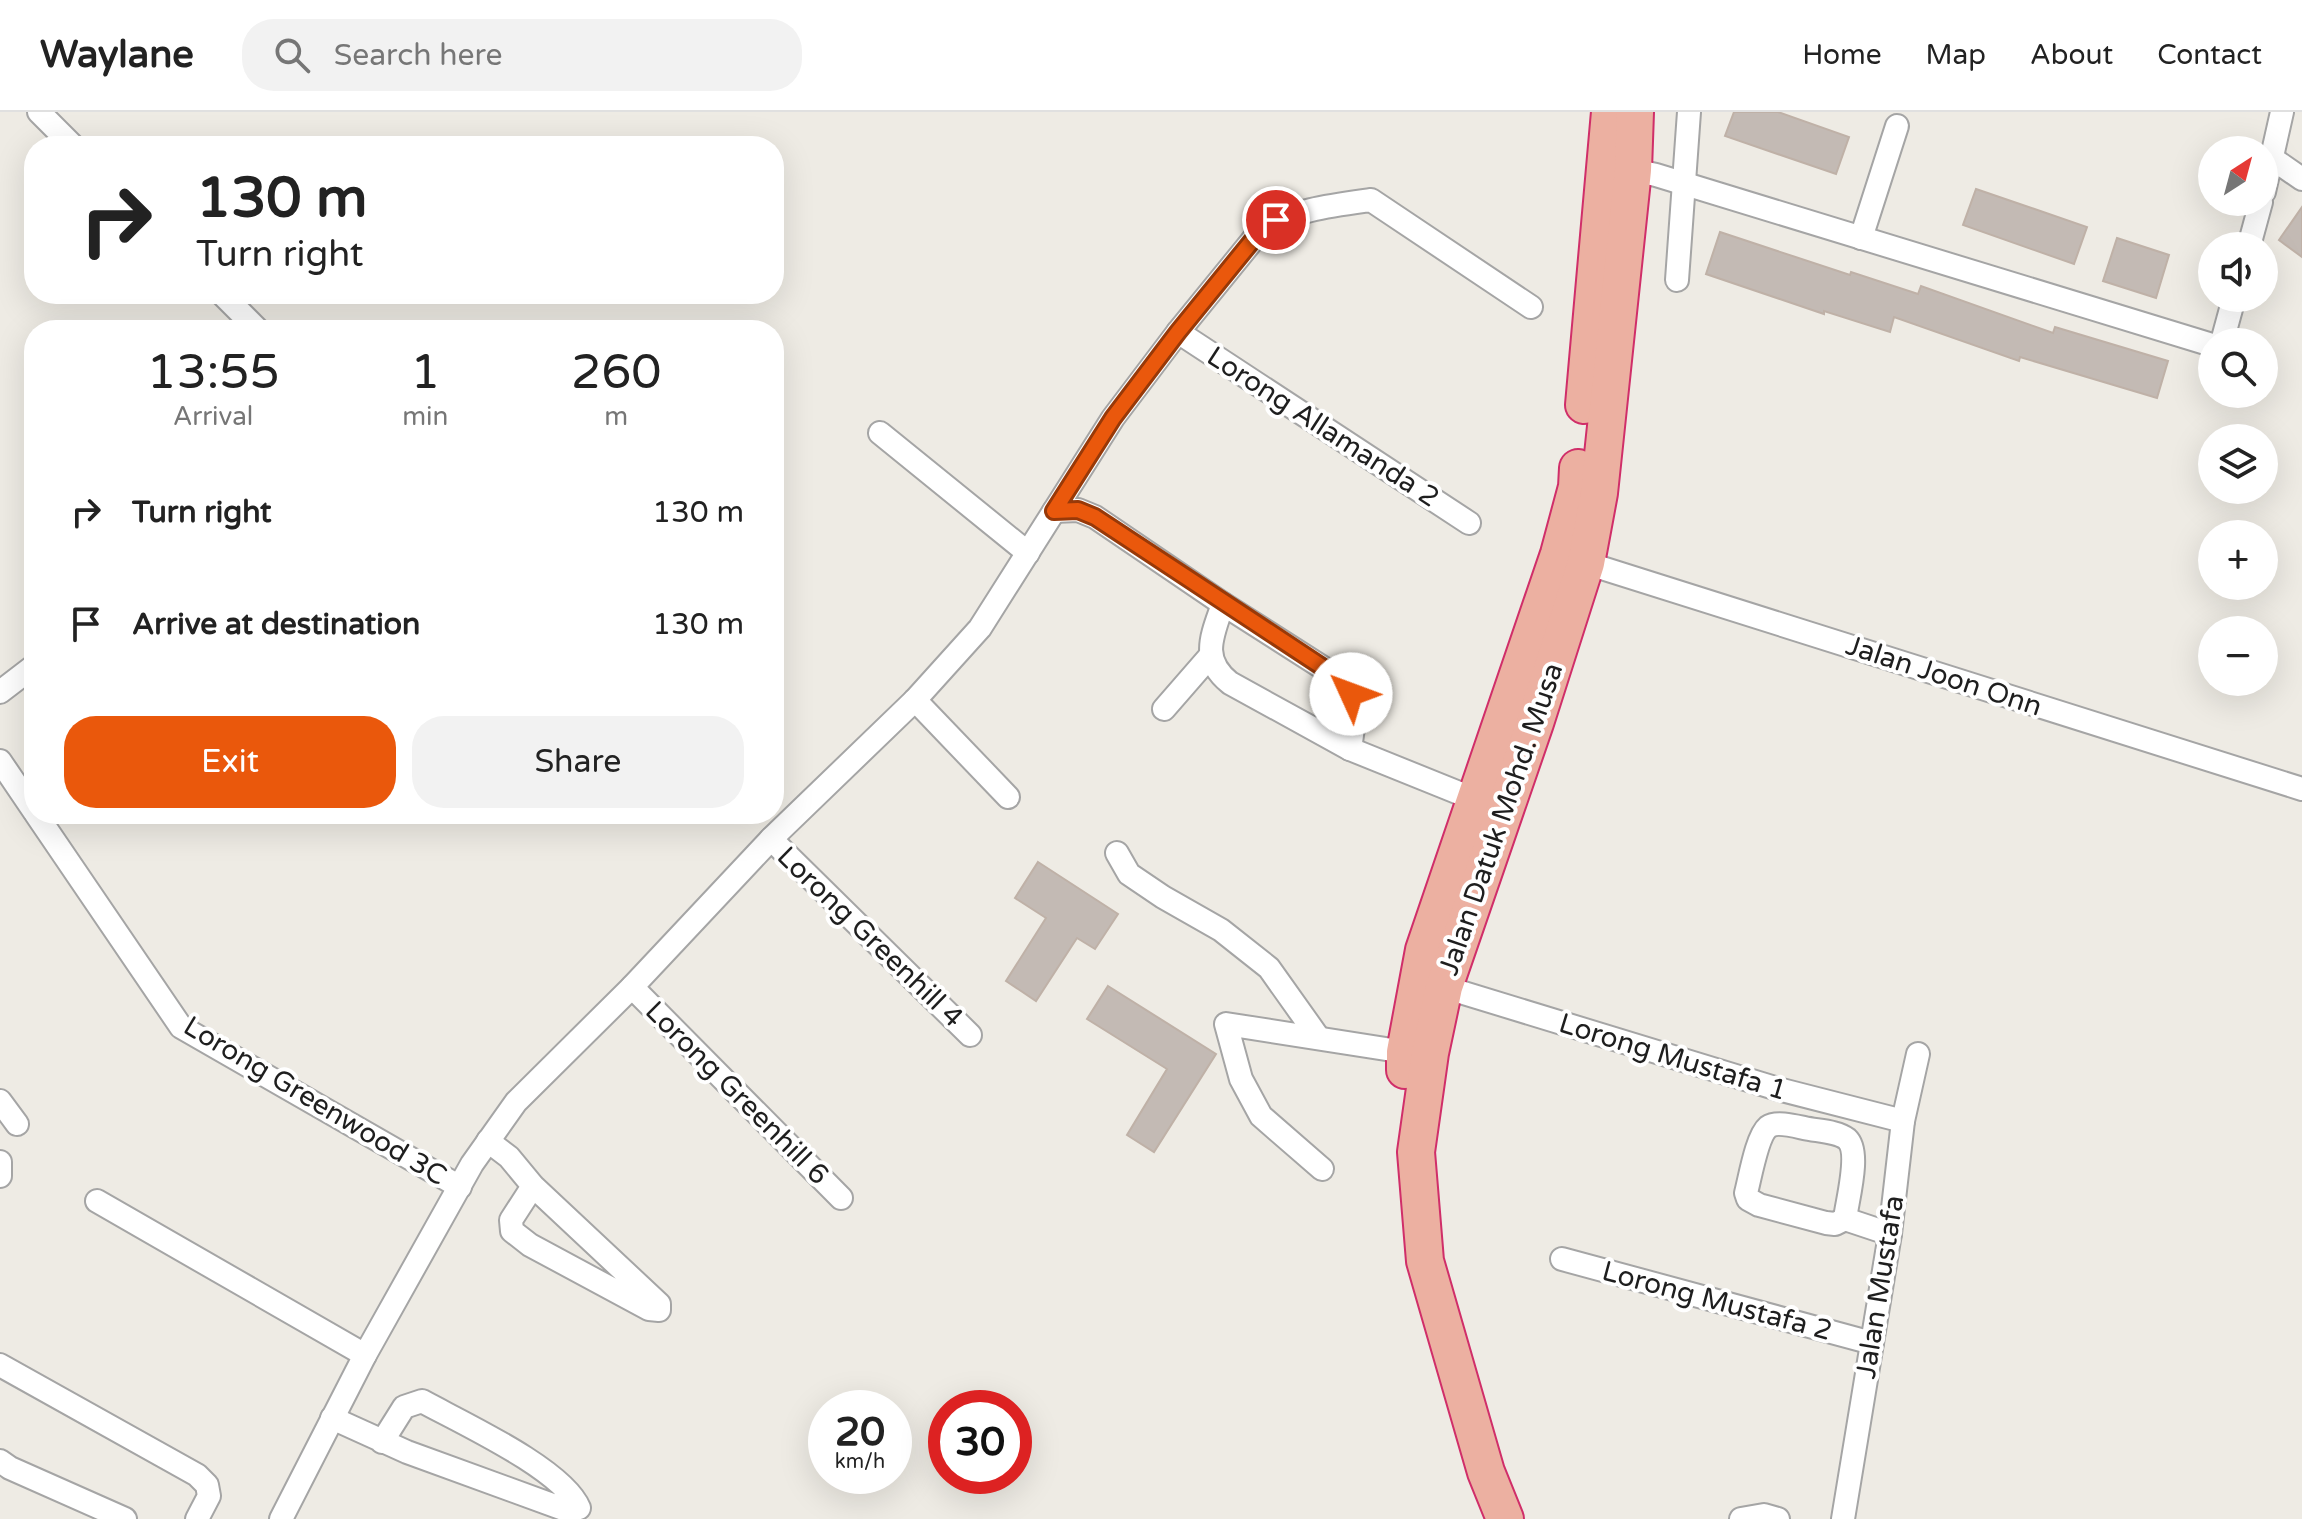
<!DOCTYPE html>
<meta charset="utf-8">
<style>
body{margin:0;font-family:"Varela Round",sans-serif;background:#f2f2f2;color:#222;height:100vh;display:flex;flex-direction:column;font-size:30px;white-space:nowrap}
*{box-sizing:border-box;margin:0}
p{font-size:26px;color:#767676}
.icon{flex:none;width:44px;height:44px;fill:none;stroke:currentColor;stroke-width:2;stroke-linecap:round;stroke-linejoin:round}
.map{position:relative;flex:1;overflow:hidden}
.panel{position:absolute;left:24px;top:208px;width:760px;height:504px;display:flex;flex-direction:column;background:#fff;border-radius:32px;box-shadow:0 8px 32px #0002}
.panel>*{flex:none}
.top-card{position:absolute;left:24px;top:24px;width:760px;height:168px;border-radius:32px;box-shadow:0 8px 32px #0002;background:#fff;color:#222;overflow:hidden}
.needle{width:52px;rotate:36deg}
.buttons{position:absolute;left:2198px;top:24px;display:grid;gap:16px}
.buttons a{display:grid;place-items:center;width:80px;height:80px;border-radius:50%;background:#fff;box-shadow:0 8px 32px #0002;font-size:40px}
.speed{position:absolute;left:808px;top:1278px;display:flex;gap:16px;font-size:40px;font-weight:700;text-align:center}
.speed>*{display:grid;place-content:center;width:104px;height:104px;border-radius:50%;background:#fff;box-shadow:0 8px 32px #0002;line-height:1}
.speed small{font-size:20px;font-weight:400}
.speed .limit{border:12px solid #d22;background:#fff;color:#111}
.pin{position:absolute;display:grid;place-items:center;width:68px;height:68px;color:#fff;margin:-34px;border:4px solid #fff;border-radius:50%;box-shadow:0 2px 8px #0007}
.me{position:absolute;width:88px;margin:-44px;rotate:313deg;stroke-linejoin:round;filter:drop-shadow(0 0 6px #0008)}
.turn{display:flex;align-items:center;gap:28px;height:168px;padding:0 40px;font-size:36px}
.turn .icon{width:104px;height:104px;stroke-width:2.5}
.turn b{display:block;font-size:56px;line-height:68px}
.eta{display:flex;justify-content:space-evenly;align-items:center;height:136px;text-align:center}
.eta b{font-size:48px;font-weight:600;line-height:56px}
.action{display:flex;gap:16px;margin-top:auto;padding:16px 40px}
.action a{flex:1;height:92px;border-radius:32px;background:#ea580c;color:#fff;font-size:32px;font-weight:600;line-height:92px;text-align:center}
.action a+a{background:#f2f2f2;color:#222}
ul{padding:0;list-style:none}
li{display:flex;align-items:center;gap:24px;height:112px;padding:0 40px}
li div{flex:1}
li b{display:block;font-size:30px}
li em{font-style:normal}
header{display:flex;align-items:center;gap:48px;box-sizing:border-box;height:112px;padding:0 40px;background:#fff;border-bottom:2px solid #e0e0e0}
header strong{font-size:38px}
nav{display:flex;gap:44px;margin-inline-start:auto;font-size:28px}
.search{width:560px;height:72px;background:#f2f2f2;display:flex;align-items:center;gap:20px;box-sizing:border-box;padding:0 28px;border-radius:32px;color:#767676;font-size:30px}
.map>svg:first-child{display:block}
.building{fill:#c3bab4;stroke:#bfb1a7;stroke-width:2}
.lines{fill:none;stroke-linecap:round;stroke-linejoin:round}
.minor-casing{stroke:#a5a5a5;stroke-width:26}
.trunk-casing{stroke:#d02e69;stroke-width:40}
.minor{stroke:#fff;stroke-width:22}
.trunk{stroke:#ecb0a1;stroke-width:36}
.route-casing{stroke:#983908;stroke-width:20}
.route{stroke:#ea580c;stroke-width:14}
.labels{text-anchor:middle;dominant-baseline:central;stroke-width:8;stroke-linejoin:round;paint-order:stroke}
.street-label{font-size:28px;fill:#1e1e1e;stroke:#fff}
</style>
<header>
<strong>Waylane</strong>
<div class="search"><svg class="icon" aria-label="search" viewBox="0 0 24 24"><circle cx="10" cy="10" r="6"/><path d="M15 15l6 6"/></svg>Search here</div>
<nav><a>Home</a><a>Map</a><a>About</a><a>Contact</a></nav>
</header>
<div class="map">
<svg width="2302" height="1407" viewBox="0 0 2302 1407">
<rect width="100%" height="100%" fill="#eeebe4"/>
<!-- building -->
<g class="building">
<path d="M1734,0H1778L1849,25L1836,62L1725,24Z"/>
<path d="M1976,77L2087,115L2074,152L1963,113Z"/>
<path d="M2302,95V145L2279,128Z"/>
<path d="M1720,120L1850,163L1851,160L1918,182L1921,174L2053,221L2055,215L2168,249L2157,286L2020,245L2019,249L1894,205L1890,220L1824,199V202L1706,162Z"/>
<path d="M2117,126L2169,143L2156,186L2103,169Z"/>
<path d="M1038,750L1118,802L1095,837L1077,826L1036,889L1006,869L1046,806L1015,786Z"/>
<path d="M1108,874L1216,942L1154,1040L1127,1023L1167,957L1087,907Z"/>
</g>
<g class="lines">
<defs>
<g id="minor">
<path d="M39,0L73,34"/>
<path d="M2273,47L2302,67"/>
<path d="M1633,58L1656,63L2212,233"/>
<path d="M2264,80L2282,0"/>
<path d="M1861,126L1897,14"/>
<path d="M2249,134L2261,90"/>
<path d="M1677,168L1689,0"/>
<path d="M222,182L258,218"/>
<path d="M1178,220L1469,411"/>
<path d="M2222,230L2234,186"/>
<path d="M880,321L1028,441"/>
<path d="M1054,399L1078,398L1095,405L1223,492L1342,568C1359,594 1354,608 1350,637"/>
<path d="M1586,451L2302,677"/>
<path d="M1223,492C1212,524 1200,547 1230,571L1350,637L1474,687"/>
<path d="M0,580L34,554"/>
<path d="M915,588L1008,685"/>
<path d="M1164,597L1211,543"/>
<path d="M0,649L34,699"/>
<path d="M36,702L181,915L460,1075"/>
<path d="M771,727L970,923"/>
<path d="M1117,741L1129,762L1163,785L1221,818L1269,856L1318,925"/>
<path d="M632,875L841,1086"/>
<path d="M1444,875L1778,977L1903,1009"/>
<path d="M0,989L17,1012"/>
<path d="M488,1029L509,1045L533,1074L659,1192V1198L649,1197L530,1133L512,1119L511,1108L533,1074"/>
<path d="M0,1050V1064"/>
<path d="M1322,1057L1261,1004L1241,967L1226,912L1405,940"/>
<path d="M97,1089L365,1243"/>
<path d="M1845,1107C1847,1089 1861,1040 1847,1027C1837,1019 1817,1019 1804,1016C1795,1014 1776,1009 1768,1015C1757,1024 1750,1066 1746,1081L1748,1087L1759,1093L1826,1111L1835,1112L1845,1107L1890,1122"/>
<path d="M1562,1147L1872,1231"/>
<path d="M0,1253L197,1363L207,1373L209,1384L197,1407"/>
<path d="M332,1306L407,1340L569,1399L579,1396C563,1357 460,1310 422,1289L404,1295L382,1330"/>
<path d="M0,1349L10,1356L125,1407"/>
<path d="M281,1407L365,1243L472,1052L516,990L632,875L771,727L915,588L980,516L1113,306L1178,220L1261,118C1291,98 1335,93 1371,88L1531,195"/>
<path d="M1741,1407L1764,1403L1778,1407"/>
<path d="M1843,1407L1890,1122L1903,1009L1918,942"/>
</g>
<g id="trunk">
<path d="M1584,293L1610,0"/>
<path d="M1405,958V940L1424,838L1559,442L1577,375L1578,356"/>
<path d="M1505,1407L1486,1360L1425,1149L1416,1040L1430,941L1444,875L1535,611L1586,451L1599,381L1633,58L1635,0"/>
</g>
</defs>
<!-- minor casing -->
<use href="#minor" class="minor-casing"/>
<!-- trunk casing -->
<use href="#trunk" class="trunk-casing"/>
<!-- minor -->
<use href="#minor" class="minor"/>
<!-- trunk -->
<use href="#trunk" class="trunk"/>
</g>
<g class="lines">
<defs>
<path id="route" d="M1276,108L1261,118L1178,220L1113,306L1054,399L1078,398L1095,405L1342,568L1351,582"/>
</defs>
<!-- route casing -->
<use href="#route" class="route-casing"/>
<!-- route -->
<use href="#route" class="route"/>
</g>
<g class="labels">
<!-- street labels -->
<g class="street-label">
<text transform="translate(1323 315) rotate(33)">Lorong Allamanda 2</text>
<text transform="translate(1944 564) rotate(18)">Jalan Joon Onn</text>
<text transform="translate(1501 707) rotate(-71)">Jalan Datuk Mohd. Musa</text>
<text transform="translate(870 825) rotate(44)">Lorong Greenhill 4</text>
<text transform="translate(1673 945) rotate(17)">Lorong Mustafa 1</text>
<text transform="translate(737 981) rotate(45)">Lorong Greenhill 6</text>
<text transform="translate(315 989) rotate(31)">Lorong Greenwood 3C</text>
<text transform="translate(1880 1175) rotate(-81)">Jalan Mustafa</text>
<text transform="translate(1717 1189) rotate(15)">Lorong Mustafa 2</text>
</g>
</g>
</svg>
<div class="buttons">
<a><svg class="needle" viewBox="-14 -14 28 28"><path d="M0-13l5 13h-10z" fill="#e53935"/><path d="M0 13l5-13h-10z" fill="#767676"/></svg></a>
<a><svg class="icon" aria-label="sound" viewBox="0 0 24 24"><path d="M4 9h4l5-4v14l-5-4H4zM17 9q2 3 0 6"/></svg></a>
<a><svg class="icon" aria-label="search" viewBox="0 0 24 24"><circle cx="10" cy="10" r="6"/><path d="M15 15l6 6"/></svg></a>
<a><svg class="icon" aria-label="layers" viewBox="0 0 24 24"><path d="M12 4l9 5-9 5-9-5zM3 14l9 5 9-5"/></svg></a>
<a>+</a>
<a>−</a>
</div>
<div class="speed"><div>20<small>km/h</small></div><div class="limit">30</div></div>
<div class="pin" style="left:1276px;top:108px;background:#d93025"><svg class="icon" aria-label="arrive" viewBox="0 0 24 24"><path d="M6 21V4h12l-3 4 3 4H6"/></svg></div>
<svg class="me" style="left:1351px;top:582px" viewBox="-20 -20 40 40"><circle r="19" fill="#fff"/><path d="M0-13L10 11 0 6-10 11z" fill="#ea580c"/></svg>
<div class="top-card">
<div class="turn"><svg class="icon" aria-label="right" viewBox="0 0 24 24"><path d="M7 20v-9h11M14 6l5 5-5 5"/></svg><div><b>130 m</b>Turn right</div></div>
</div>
<section class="panel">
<div class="eta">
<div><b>13:55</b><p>Arrival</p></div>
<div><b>1</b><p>min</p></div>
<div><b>260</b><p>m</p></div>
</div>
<ul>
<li><svg class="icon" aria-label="right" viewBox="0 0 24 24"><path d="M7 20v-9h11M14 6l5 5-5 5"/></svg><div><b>Turn right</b></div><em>130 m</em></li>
<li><svg class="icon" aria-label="arrive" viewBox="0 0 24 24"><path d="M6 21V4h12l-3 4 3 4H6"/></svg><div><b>Arrive at destination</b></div><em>130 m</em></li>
</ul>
<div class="action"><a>Exit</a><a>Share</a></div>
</section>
</div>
